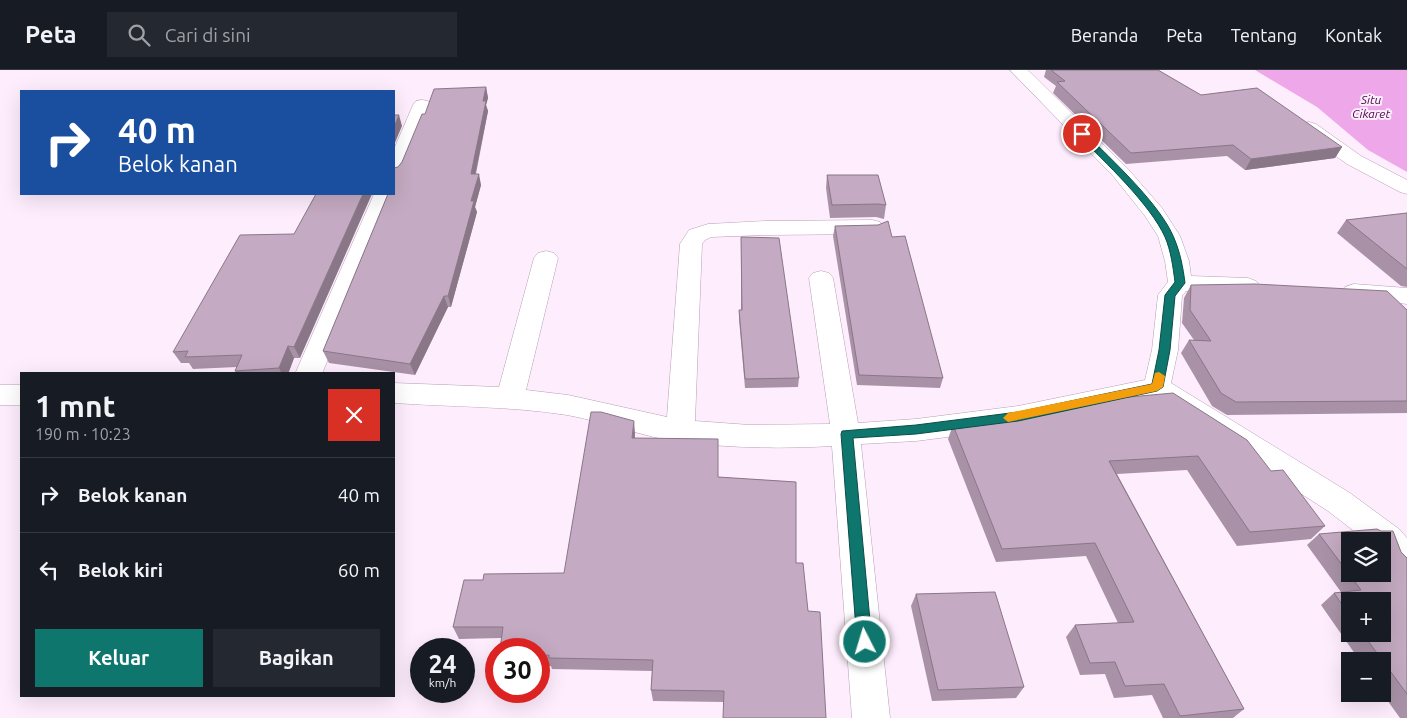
<!DOCTYPE html>
<html lang="id">
<meta charset="utf-8">
<style>
body{margin:0;font-family:Ubuntu,sans-serif;background:#242831;color:#f1f3f6;height:100vh;display:flex;flex-direction:column;font-size:19px;white-space:nowrap}
*{box-sizing:border-box;margin:0}
p{font-size:16px;color:#9ea1a6}
.icon{flex:none;width:28px;height:28px;fill:none;stroke:currentColor;stroke-width:2;stroke-linecap:round;stroke-linejoin:round}
.map{position:relative;flex:1;overflow:hidden}
.panel{position:absolute;left:20px;top:302px;width:375px;height:325px;display:flex;flex-direction:column;background:#171b24;border-radius:0px;box-shadow:0 5px 20px #0002}
.panel>*{flex:none}
.banner{position:absolute;left:20px;top:20px;width:375px;height:105px;border-radius:0px;box-shadow:0 5px 20px #0002;background:#1a4fa0;color:#fff;overflow:hidden}
.fabs{position:absolute;left:1341px;top:462px;display:grid;gap:10px}
.fabs a{display:grid;place-items:center;width:50px;height:50px;border-radius:0px;background:#171b24;box-shadow:0 5px 20px #0002;font-size:25px}
.speed{position:absolute;left:410px;top:568px;display:flex;gap:10px;font-size:25px;font-weight:700;text-align:center}
.speed>*{display:grid;place-content:center;width:65px;height:65px;border-radius:50%;background:#171b24;box-shadow:0 5px 20px #0002;line-height:1}
.speed small{font-size:12px;font-weight:400}
.speed .limit{border:8px solid #d22;background:#fff;color:#111}
.pin{position:absolute;display:grid;place-items:center;width:42px;height:42px;color:#fff;margin:-21px;border:2px solid #fff;border-radius:50%;box-shadow:0 1px 5px #0007}
.me{position:absolute;width:55px;margin:-28px;rotate:355deg;stroke-linejoin:round;filter:drop-shadow(0 0 4px #0008)}
.turn{display:flex;align-items:center;gap:18px;height:105px;padding:0 15px;font-size:22px}
.turn .icon{width:65px;height:65px;stroke-width:2.5}
.turn b{display:block;font-size:35px;line-height:42px}
.round{display:grid;place-items:center;flex:none;width:52px;height:52px;border-radius:0px;background:#242831}
.overview{display:flex;align-items:center;justify-content:space-between;height:85px;padding:0 15px}
h1{font-size:30px;font-weight:700;line-height:38px}
.cta{display:flex;gap:10px;margin-top:auto;padding:10px 15px}
.cta a{flex:1;height:58px;border-radius:0px;background:#0f766e;color:#fff;font-size:20px;font-weight:700;line-height:58px;text-align:center}
.cta a+a{background:#242831;color:#f1f3f6}
ul{padding:0;list-style:none}
li{display:flex;align-items:center;gap:15px;height:75px;padding:0 15px;border-top:1px solid #363941}
li div{flex:1}
li b{display:block;font-size:19px}
li em{font-style:normal}
header{display:flex;align-items:center;gap:30px;box-sizing:border-box;height:70px;padding:0 25px;background:#171b24;border-bottom:1px solid #363941}
header strong{font-size:24px}
nav{display:flex;gap:28px;margin-inline-start:auto;font-size:18px}
.search{width:350px;height:45px;background:#242831;display:flex;align-items:center;gap:12px;box-sizing:border-box;padding:0 18px;border-radius:0px;color:#9ea1a6;font-size:19px}
.map>svg:first-child{display:block}
.water{fill:#eea8ea}
.lines{fill:none;stroke-linecap:round;stroke-linejoin:round}
.minor-casing{stroke:#b89eb6;stroke-width:1}
.minor{fill:#fff;fill-rule:evenodd}
.wall{fill:#a992a7;fill-rule:evenodd}
.shaded-wall{fill:#897788}
.building{fill:#c4aac2;stroke:#897788;fill-rule:evenodd}
.route{fill:#0f766e;stroke:#0a4d48}
.slow{fill:#f59e0b}
.labels{text-anchor:middle;dominant-baseline:central;stroke-width:4;stroke-linejoin:round;paint-order:stroke}
.far-water-label{font-size:12px;font-style:italic;fill:#470947;stroke:#feedfd}
</style>
<header>
<strong>Peta</strong>
<div class="search"><svg class="icon" aria-label="search" viewBox="0 0 24 24"><circle cx="10" cy="10" r="6"/><path d="M15 15l6 6"/></svg>Cari di sini</div>
<nav><a>Beranda</a><a>Peta</a><a>Tentang</a><a>Kontak</a></nav>
</header>
<div class="map">
<svg width="1407" height="648" viewBox="0 0 1407 648">
<rect width="100%" height="100%" fill="#feedfd"/>
<!-- water -->
<path class="water" d="M1255,0H1407V102L1368,80L1317,37Z"/>
<g class="lines">
<defs>
<g id="minor">
<path d="M1010,0H1028L1128,99L1162,138L1180,166L1189,191L1191,206L1248,208L1256,211L1260,216L1256,221L1248,224L1186,221L1182,226L1178,280L1171,313L1350,423L1399,459L1407,468V505C1389,499 1382,490 1382,471H1367L1328,441L1153,328L1018,358L916,371L861,374L890,648H852L832,376C783,379 731,378 681,372C643,367 606,352 567,345C510,336 452,337 394,333V313L499,317L534,188L538,183L546,181L554,183L558,188L526,320L568,325L667,347L680,174L689,160L708,154L766,151L872,150L880,152L883,157L880,162L872,164L766,165L711,167L705,170L702,174L695,351L750,355L830,354L809,208L813,203L821,201L829,203L833,208L858,353L916,349L1018,336L1145,310L1152,280L1158,225L1168,212L1165,191L1158,166L1145,146L1114,107Z"/>
<path d="M422,30L428,31L431,35L404,102L401,106L394,108V79L413,35L416,31Z"/>
<path d="M1309,52L1316,54L1361,86L1407,110V124L1400,122L1347,94L1302,62L1300,58L1302,54Z"/>
<path d="M394,123V124L322,304H295L374,124Z"/>
<path d="M1354,214L1407,218V234L1345,227L1342,222L1345,217Z"/>
<rect x="0" y="315" width="21" height="20"/>
</g>
</defs>
<!-- minor casing -->
<use href="#minor" class="minor-casing"/>
<!-- minor -->
<use href="#minor" class="minor"/>
</g>
<!-- wall -->
<g class="wall">
<path d="M1046,0H1051L1201,25L1342,77L1335,88L1245,100L1227,86L1126,94L1053,23L1056,16L1044,7Z"/>
<path d="M486,17L488,28L486,35L488,41L476,104L481,115L475,137L477,142L451,237H448L415,305L329,293L323,281L388,124L398,97L402,92L425,44Z"/>
<path d="M827,105L886,135L884,149L876,147L830,148L826,118Z"/>
<path d="M1407,143V217L1401,216L1337,163L1346,150Z"/>
<path d="M835,156L892,167L943,308L940,318L857,315L833,166Z"/>
<path d="M294,164L300,288H294L288,304H237L235,301L237,297L193,299L189,293H181L173,282Z"/>
<path d="M741,167L799,308L798,317L745,318L739,249V240H741Z"/>
<path d="M1191,215L1407,240V343L1227,345L1212,336L1181,283L1189,270H1194L1182,253L1184,228Z"/>
<path d="M1084,333L1271,401L1325,456L1311,469L1237,476L1187,400L1117,404L1244,639L1233,648H1163L1152,625L1114,628L1105,604L1080,605L1066,567L1075,555L1118,553L1086,486L996,492L948,369L953,355L1025,346L1083,335Z"/>
<path d="M635,364V368L718,407L796,412L724,632L653,631L651,620L652,601L552,599L551,596L539,597V579L501,568L459,569L453,557L483,510L564,503Z"/>
<path d="M1319,464L1401,482L1407,488V648H1400L1382,623V591H1360L1321,535L1334,523L1341,522L1307,475ZM1350,531L1382,564H1350Z"/>
<path d="M916,524L1024,617L1016,628L932,631L911,536Z"/>
</g>
<!-- shaded-wall -->
<g class="shaded-wall">
<path d="M486,17L488,28L486,35L488,41L473,115L471,104L483,31Z"/>
<path d="M399,45L402,56L394,75V57Z"/>
<path d="M1342,77L1335,88L1245,100L1251,89Z"/>
<path d="M479,104L481,115L475,137L477,142L451,237L448,226L471,131Z"/>
<path d="M363,124H372L300,288L294,277Z"/>
<path d="M444,226L448,237L415,305L410,294Z"/>
<path d="M288,276L294,288L288,304H282L279,298Z"/>
<path d="M634,351L635,364L633,381L632,368Z"/>
</g>
<!-- building -->
<g class="building">
<path d="M1051,0H1158L1201,25L1257,18L1342,77L1251,89L1233,75L1131,83L1057,12L1065,11Z"/>
<path d="M486,17L483,31H486L471,104H479L471,131H474L448,226H444L410,294L323,281L388,124H394V98L398,97L402,92L422,44H425L434,19Z"/>
<path d="M394,45H399L394,57Z"/>
<path d="M827,105H878L886,135L878,134L832,135Z"/>
<path d="M316,124H363L294,277L288,276L279,298L235,301L242,285L185,287L188,281L173,282L240,165L294,164Z"/>
<path d="M1407,143V199L1346,150Z"/>
<path d="M888,151L892,167L905,166L943,308L859,305L835,156L878,155Z"/>
<path d="M741,167L779,168L799,308L745,309L739,240H742Z"/>
<path d="M1255,214L1387,221L1407,240V331L1236,332L1221,323L1189,270L1211,271L1190,240L1191,215Z"/>
<path d="M1173,323L1247,370L1271,401L1283,400L1325,456L1250,462L1198,386L1109,391L1244,639L1180,646L1164,614L1125,616L1115,592L1090,593L1075,555L1134,552L1095,473L1002,479L953,355L1025,346L1072,335H1085L1084,333L1097,330Z"/>
<path d="M591,342H601L634,351L632,368L718,369V407L796,412V493H803L808,541L820,542L826,648H723L724,621L651,620L653,590L549,588V585L539,586V579H500L503,557H453L464,510H483L484,504L564,503Z"/>
<path d="M1377,459L1381,461H1393L1401,482L1407,488V624L1363,564H1382V531H1350V546L1334,523L1361,520L1319,464ZM1350,471H1382V504H1350Z"/>
<path d="M995,522L1024,617L938,620L916,524Z"/>
</g>
<!-- route -->
<path class="route" d="M1079,63H1085C1111,89 1161,135 1174,168C1180,182 1183,197 1185,213L1175,226L1170,280L1163,317L1157,321L1018,351L916,364L853,368L872,572L870,577L865,579L860,577L857,572L841,364L842,361L916,355L1018,342L1152,314L1159,280L1165,225L1175,212C1173,197 1171,181 1165,167C1150,134 1105,92 1079,66Z"/>
<!-- slow -->
<path class="slow" d="M1159,302L1165,306L1163,317L1157,321L1008,352L1003,348L1008,343L1152,314L1155,303Z"/>
<g class="labels">
<!-- far-water labels -->
<g class="far-water-label">
<text x="1371" y="29">Situ<tspan x="1371" dy="14">Cikaret</tspan></text>
</g>
</g>
</svg>
<div class="fabs">
<a><svg class="icon" aria-label="layers" viewBox="0 0 24 24"><path d="M12 4l9 5-9 5-9-5zM3 14l9 5 9-5"/></svg></a>
<a>+</a>
<a>−</a>
</div>
<div class="speed"><div>24<small>km/h</small></div><div class="limit">30</div></div>
<div class="pin" style="left:1082px;top:64px;background:#d93025"><svg class="icon" aria-label="arrive" viewBox="0 0 24 24"><path d="M6 21V4h12l-3 4 3 4H6"/></svg></div>
<svg class="me" style="left:865px;top:572px" viewBox="-20 -20 40 40"><circle r="17" fill="#0f766e" stroke="#fff" stroke-width="3"/><path d="M0-11L8 9 0 5-8 9z" fill="#fff"/></svg>
<div class="banner">
<div class="turn"><svg class="icon" aria-label="right" viewBox="0 0 24 24"><path d="M7 20v-9h11M14 6l5 5-5 5"/></svg><div><b>40 m</b>Belok kanan</div></div>
</div>
<section class="panel">
<div class="overview"><div><h1>1 mnt</h1><p>190 m · 10:23</p></div><a class="round" style="background:#d93025;color:#fff"><svg class="icon" aria-label="close" viewBox="0 0 24 24"><path d="M6 6l12 12M18 6L6 18"/></svg></a></div>
<ul>
<li><svg class="icon" aria-label="right" viewBox="0 0 24 24"><path d="M7 20v-9h11M14 6l5 5-5 5"/></svg><div><b>Belok kanan</b></div><em>40 m</em></li>
<li><svg class="icon" aria-label="left" viewBox="0 0 24 24"><path d="M17 20v-9H6M10 6l-5 5 5 5"/></svg><div><b>Belok kiri</b></div><em>60 m</em></li>
</ul>
<div class="cta"><a>Keluar</a><a>Bagikan</a></div>
</section>
</div>
